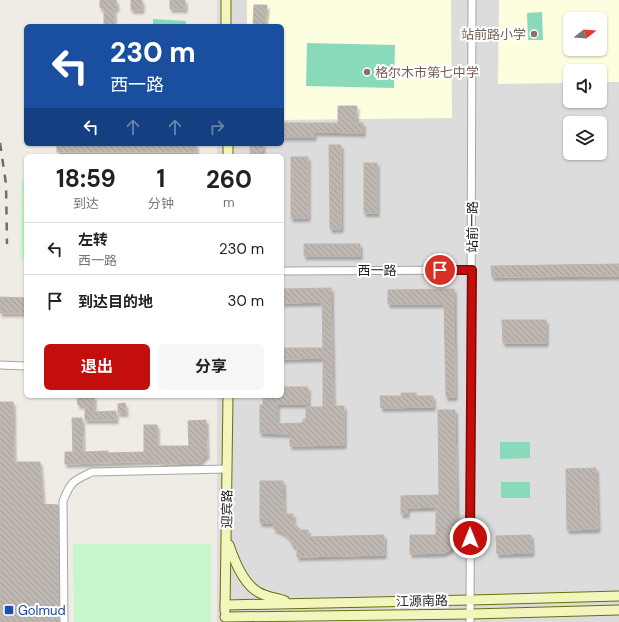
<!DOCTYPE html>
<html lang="zh">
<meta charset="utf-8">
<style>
body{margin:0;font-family:"DM Sans","Noto Sans SC",sans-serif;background:#f6f6f6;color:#222;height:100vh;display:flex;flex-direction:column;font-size:15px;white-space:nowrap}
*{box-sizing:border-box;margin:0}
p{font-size:13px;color:#767676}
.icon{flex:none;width:22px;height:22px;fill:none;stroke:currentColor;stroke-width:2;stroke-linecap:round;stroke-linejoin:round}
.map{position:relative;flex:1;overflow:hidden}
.sheet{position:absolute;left:24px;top:154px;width:260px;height:244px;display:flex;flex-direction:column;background:#fff;border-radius:6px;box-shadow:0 1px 3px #0004}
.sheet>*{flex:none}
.banner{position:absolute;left:24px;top:24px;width:260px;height:122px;border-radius:6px;box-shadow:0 1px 3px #0004;background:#1a4fa0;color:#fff;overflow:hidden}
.needle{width:26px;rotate:73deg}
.tools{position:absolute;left:563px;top:12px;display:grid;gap:8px}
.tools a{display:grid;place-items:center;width:44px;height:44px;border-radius:6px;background:#fff;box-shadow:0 1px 3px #0004;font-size:20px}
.pin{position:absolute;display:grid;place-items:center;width:34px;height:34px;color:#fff;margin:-17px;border:2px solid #fff;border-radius:50%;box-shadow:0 1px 4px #0007}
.me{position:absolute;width:44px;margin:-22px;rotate:0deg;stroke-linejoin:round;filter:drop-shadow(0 0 3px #0008)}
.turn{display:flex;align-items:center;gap:14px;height:84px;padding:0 20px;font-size:18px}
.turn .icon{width:52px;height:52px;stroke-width:2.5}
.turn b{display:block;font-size:28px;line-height:34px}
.lanes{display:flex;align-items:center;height:38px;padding:0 20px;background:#0003;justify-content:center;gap:20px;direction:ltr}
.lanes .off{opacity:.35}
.eta{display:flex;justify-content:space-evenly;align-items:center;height:68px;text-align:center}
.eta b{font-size:24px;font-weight:700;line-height:28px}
.button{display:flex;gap:8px;margin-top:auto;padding:8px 20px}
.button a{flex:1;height:46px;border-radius:6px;background:#c30e0b;color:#fff;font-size:16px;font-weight:700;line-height:46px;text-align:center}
.button a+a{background:#f6f6f6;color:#222}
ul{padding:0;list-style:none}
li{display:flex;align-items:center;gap:12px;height:52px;padding:0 20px;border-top:1px solid #e0e0e0}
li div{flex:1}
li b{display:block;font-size:15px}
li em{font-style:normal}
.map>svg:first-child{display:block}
.residential{fill:#dddcdc;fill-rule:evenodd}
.education{fill:#fdfde0;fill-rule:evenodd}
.park{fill:#c5f7ca}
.pitch{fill:#88dabb}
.building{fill:url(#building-back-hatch);stroke:#c0b3a9;filter:url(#shadow)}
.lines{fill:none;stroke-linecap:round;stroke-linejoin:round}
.street-casing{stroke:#a6a6a6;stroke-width:9}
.secondary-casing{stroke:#64710b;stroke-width:11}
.street{stroke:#fff;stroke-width:7}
.secondary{stroke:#f2f6bd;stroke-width:9}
.rail{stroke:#6d6d6d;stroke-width:2.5;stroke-dasharray:8 8;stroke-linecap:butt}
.route-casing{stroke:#7f0907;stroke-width:10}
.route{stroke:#c30e0b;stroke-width:7}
.education-dot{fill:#8d6e63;stroke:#fff;stroke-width:1.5}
.transit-dot{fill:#1a4fb4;stroke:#fff;stroke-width:1.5}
.labels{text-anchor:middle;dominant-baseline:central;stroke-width:4;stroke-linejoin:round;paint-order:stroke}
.education-label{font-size:13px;fill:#785e54;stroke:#fff;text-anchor:end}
.street-label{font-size:13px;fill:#1f1f1f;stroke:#fff}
.transit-label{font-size:13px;fill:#164399;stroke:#fff;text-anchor:start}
</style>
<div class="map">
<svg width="619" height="622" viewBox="0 0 619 622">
<defs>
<pattern id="building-back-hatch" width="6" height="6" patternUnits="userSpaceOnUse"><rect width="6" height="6" fill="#bfb8b2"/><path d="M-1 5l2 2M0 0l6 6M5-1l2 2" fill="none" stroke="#a49e99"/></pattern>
<filter id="shadow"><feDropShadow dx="2" dy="3.5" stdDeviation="1" flood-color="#0004"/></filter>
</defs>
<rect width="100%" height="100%" fill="#efece6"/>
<!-- residential -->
<path class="residential" d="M217,0H619V622H217V396H282V156H217V144H282V26H217ZM570,19H600V49H570ZM570,71H600V101H570ZM570,123H600V153H570Z"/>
<!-- education -->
<g class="education">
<path d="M247,0H451L452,118L282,120V26H247Z"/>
<path d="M499,0H619V82H600V71H570V83L498,84ZM570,19H600V49H570Z"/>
</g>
<!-- park -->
<g class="park">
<path d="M21,180H26V259H20Z"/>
<path d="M73,544H211V622H74Z"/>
</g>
<!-- pitch -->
<g class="pitch">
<path d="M542,12L543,40H528L527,13Z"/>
<path d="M153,19L186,21V26H153Z"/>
<path d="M307,43L395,45L394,88L306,86Z"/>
<path d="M500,442H530V458L500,459Z"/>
<rect x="501" y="482" width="29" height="16"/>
</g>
<!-- building -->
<g class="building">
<path d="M100,0H116L117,8H114V26H104V8H100Z"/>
<rect x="131" y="0" width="11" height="10"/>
<rect x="170" y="0" width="15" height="9"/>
<path d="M254,5H267L265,26H253Z"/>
<path d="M338,106H357L356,123H363V133L314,132V137H282V123H338Z"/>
<rect x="57" y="144" width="139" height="8"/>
<path d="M250,144H263L262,156H250Z"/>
<path d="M329,145H341V229H330Z"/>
<rect x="291" y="157" width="17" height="61"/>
<rect x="364" y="163" width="13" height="50"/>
<rect x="304" y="244" width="56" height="12"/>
<path d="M619,264V276L492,277L491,266Z"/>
<path d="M331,288L333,406H344V445L290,446V434L260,433V405H263V396H282V387H308V404H277V424L303,423V419H306V407H323V358L282,359V348H323L322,302L282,303V289Z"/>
<path d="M454,289L455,397H446L444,304H388V290Z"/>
<path d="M0,297L26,298V313H0Z"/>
<path d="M502,320H546V343H503Z"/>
<path d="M401,393H416V396H433V407L381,408L380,396H401Z"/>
<path d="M77,396H94V412L116,411V420H85V405H78Z"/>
<path d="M0,402H13L14,462H40L43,504L58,505L59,622H0Z"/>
<path d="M125,403L126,413H118V404Z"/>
<path d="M438,410H455L457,541L450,550L444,553L410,554V535H436V507L407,508V514H401V496L439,495Z"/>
<path d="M72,418H82L83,452L108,451V453L144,452V425H157V446H189L188,421L206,420L207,455L199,463L160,464V461L65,464V452H73Z"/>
<path d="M596,468L598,529L567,530L566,469Z"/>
<path d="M260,481H283L284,514H293V523L301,530H308V537L384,535V555L297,557V546H293L289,538L282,532L274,529V523H260Z"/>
<path d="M531,535L532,553L497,554L496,536Z"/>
</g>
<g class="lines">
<defs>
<g id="street">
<path d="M282,271L472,270"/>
<path d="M0,365L26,366"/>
<path d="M64,622L63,501C71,481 73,481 92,472L227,469"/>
<path d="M470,622L472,0"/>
</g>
<g id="secondary">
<path d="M226,0V26"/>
<path d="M228,144V156"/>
<path d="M229,545C234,560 244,584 258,592C266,597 277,598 285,601"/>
<path d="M225,605L470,600L619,596"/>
<path d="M225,611L228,396"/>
<path d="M225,617L470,614L619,610"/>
</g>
</defs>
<!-- street casing -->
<use href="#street" class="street-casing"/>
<!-- secondary casing -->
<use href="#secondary" class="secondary-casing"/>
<!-- street -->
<use href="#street" class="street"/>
<!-- secondary -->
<use href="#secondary" class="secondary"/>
<!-- rail -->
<path class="rail" d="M0,143L6,184L7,244"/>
</g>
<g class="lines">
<defs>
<path id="route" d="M440,270H472L470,538"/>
</defs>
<!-- route casing -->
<use href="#route" class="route-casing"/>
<!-- route -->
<use href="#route" class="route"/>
</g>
<!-- markers -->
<g class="education-dot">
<circle cx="534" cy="34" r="4"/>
<circle cx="367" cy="72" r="4"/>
</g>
<rect class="transit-dot" x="4" y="605" width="10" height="10" rx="2"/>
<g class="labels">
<!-- education labels -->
<g class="education-label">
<text x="526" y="34">站前路小学</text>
<text x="375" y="72" text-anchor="start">格尔木市第七中学</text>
</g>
<!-- street labels -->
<g class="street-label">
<text transform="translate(472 227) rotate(-90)">站前一路</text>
<text x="377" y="270">西一路</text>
<text transform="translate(227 509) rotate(-89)">迎宾路</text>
<text transform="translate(422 601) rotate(-1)">江源南路</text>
</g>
<!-- transit labels -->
<g class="transit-label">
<text x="18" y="610">Golmud</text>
</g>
</g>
</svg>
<div class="tools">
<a><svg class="needle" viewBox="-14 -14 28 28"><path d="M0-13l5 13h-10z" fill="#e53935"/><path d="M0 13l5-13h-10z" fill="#767676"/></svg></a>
<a><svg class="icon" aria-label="sound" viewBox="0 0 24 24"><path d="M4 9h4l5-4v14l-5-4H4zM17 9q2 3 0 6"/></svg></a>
<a><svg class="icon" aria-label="layers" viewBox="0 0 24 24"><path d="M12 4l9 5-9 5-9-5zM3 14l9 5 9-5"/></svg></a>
</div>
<div class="pin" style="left:440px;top:270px;background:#d93025"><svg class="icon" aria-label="arrive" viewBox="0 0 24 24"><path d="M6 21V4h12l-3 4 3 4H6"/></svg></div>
<svg class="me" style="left:470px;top:538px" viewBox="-20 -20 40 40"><circle r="17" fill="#c30e0b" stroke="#fff" stroke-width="3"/><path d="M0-11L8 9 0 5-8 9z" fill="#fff"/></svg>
<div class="banner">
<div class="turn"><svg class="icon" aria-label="left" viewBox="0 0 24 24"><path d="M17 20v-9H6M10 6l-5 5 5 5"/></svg><div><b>230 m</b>西一路</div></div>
<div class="lanes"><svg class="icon" aria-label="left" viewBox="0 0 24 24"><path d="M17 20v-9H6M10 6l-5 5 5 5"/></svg><svg class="icon off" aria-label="ahead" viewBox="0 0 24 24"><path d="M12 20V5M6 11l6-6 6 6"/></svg><svg class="icon off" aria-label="ahead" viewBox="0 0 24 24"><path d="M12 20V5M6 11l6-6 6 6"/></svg><svg class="icon off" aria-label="right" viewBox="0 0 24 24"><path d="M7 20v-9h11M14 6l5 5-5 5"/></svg></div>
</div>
<section class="sheet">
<div class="eta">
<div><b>18:59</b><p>到达</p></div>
<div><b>1</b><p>分钟</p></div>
<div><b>260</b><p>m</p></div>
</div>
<ul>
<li><svg class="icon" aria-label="left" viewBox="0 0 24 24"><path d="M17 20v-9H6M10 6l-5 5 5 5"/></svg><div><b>左转</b><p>西一路</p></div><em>230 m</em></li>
<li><svg class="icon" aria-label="arrive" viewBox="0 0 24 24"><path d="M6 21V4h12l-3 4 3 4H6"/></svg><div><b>到达目的地</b></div><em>30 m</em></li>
</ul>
<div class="button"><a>退出</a><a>分享</a></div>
</section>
</div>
